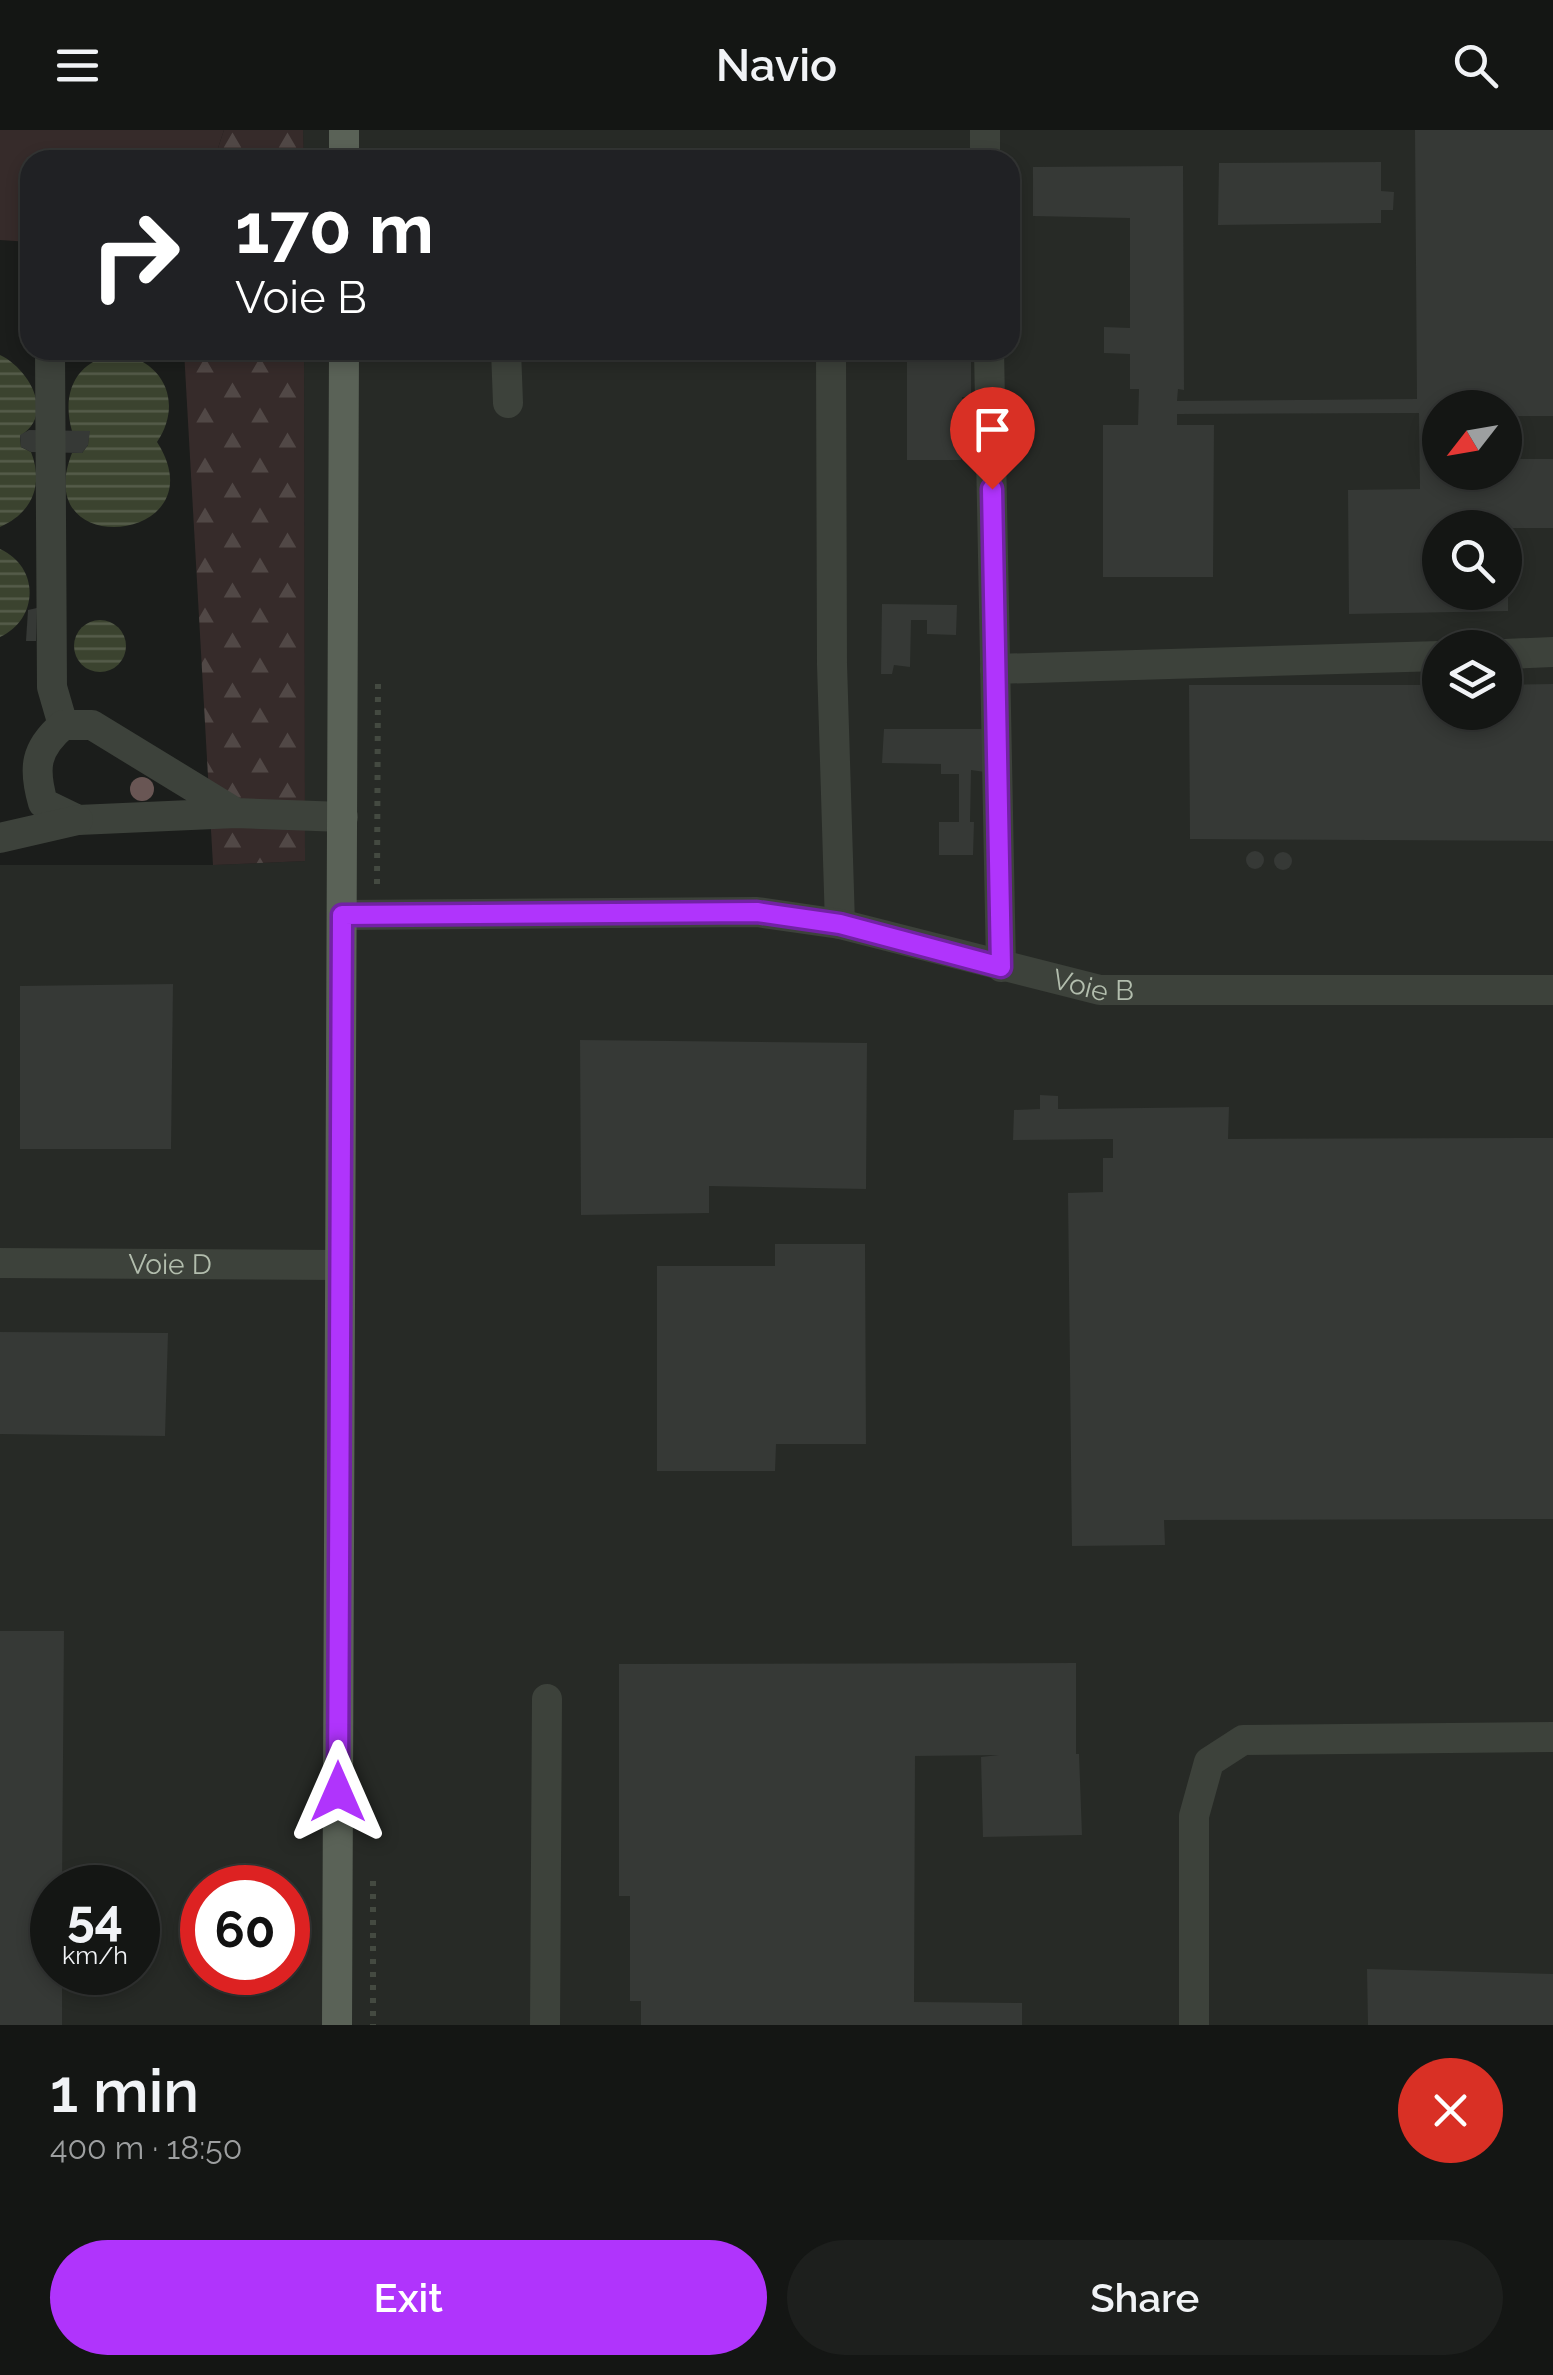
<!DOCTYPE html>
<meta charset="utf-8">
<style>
body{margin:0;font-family:Raleway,sans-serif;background:#1d1f1d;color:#f1f3f6;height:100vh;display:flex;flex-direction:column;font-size:38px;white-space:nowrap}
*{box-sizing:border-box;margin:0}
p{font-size:32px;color:#9d9fa0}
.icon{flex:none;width:55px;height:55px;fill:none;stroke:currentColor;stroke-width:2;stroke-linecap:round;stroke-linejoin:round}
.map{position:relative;height:1895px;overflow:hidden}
.details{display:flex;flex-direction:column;background:#141614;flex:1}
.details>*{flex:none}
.guide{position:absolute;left:20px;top:20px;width:1000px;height:210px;border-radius:30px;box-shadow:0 5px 15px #0003,0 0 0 2px #333534;background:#202124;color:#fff;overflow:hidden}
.needle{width:65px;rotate:239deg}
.controls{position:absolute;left:1422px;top:260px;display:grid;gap:20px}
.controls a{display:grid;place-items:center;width:100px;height:100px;border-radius:50%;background:#141614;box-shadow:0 5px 15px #0003,0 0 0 2px #333534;font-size:50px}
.speed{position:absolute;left:30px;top:1735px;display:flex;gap:20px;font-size:50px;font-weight:700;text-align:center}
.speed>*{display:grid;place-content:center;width:130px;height:130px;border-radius:50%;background:#141614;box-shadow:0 5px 15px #0003,0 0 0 2px #333534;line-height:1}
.speed small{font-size:25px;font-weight:400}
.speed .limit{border:15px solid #d22;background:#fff;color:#111}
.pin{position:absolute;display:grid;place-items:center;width:85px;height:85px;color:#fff;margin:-102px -42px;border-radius:50% 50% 50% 0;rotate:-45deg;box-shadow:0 0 10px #0007}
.pin .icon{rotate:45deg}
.me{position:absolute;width:110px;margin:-55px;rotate:0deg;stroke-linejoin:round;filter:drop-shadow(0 0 8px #0008)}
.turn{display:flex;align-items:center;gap:35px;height:210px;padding:0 50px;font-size:45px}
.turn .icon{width:130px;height:130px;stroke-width:2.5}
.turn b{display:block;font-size:70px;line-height:85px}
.round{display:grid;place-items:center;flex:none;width:105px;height:105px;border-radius:52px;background:#1d1f1d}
.overview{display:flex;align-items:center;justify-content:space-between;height:170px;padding:0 50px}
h1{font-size:60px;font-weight:600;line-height:75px}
.cta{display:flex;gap:20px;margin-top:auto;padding:20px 50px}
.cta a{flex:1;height:115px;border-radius:60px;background:#b034fc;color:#fff;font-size:40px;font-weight:600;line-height:115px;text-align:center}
.cta a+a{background:#1d1f1d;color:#f1f3f6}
header{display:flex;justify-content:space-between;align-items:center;height:130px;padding:0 50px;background:#141614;font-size:45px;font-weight:600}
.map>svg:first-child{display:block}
.built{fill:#272a26;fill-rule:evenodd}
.grass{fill:#362b2a}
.forest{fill:url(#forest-firs)}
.water{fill:url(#water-rules)}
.building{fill:#363936}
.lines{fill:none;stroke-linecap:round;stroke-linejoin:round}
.path{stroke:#444a41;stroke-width:6;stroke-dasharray:5 8;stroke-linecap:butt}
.minor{stroke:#3d423b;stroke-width:30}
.major{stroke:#5a6257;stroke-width:30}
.tree{fill:#695654}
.route-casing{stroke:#7222a4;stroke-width:25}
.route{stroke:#b034fc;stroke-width:18}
.labels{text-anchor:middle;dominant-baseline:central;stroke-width:8;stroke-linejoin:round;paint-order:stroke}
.street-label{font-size:28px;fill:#b2bdad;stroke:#161816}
</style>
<header><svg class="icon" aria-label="menu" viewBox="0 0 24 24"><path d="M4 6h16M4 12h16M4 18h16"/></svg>Navio<svg class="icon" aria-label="search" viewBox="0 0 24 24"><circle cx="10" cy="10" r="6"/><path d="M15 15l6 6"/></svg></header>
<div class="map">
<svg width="1553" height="1895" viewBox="0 0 1553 1895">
<defs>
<pattern id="forest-firs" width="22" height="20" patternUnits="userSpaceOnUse" patternTransform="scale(2.5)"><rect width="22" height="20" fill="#362b2a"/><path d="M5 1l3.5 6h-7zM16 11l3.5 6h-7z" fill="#514846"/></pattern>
<pattern id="water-rules" width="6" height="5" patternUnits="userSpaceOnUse" patternTransform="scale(2.5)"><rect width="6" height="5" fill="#3b432f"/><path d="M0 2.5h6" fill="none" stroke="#555c4a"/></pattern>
</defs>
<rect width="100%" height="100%" fill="#1b1d1b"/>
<!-- built -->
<path class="built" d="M303,0H1553V1895H0V735H213L305,731L304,220H1010V30H304ZM1440,278H1505V342H1440ZM1440,398H1505V462H1440ZM1440,518H1505V582H1440ZM52,1758H138V1842H52ZM202,1758H288V1842H202Z"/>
<!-- grass -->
<path class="grass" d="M0,0H224L214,30H30V112L0,110Z"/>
<!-- forest -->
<g class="forest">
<path d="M224,0H303L304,30H214Z"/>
<path d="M184,220H304L305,731L213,735Z"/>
</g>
<!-- water -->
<g class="water">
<path d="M119,224C165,231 183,274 157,312C221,412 28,434 72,323H82L88,315L89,302L72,301C61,262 76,229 119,224Z"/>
<path d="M0,225C28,238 56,284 20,306L21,317L31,322C44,355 32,383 0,397Z"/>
<path d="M0,419C40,437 39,489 0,507Z"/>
<circle cx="100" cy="516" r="26"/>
</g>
<!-- building -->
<g class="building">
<path d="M1415,0H1553V286H1505V278H1440V342H1505V329H1553V398H1440V462H1508V481L1349,484L1348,360L1420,359L1419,283L1177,284V295H1214L1213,447H1103V295H1138L1139,259H1130V224L1104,223V197L1130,198V88L1033,86V37L1183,36L1184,260L1178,259L1177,271L1417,269Z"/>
<path d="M1381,32V61L1394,62L1393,80H1381V93L1218,95L1219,33Z"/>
<path d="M907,220H971V267H962L961,330H907Z"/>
<path d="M29,300L90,301L88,315L82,323L31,322L21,317L20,305Z"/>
<path d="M882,474L957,475L956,505L927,504V490H911L910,537L894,535L892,544H881Z"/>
<path d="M37,478L36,511H26L28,480Z"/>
<path d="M1553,554V711L1190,709L1189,555H1440V582H1505V555Z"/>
<path d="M884,599H986L985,642L971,640L970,692H974L973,725H939V692H959V644H941V634L882,633Z"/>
<circle cx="1255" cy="730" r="9"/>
<circle cx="1283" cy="731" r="9"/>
<path d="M173,854L171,1019H20V856Z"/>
<path d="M580,910L867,913L866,1059L709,1056V1083L581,1085Z"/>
<path d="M1040,965L1058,966V979L1229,977L1228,1009L1553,1008V1389L1164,1390L1165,1415L1072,1416L1068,1063L1103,1062V1028H1113V1009L1013,1010L1014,980L1040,979Z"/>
<path d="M775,1114H865L866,1314H776L775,1341H657V1136H775Z"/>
<path d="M0,1202L168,1203L165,1306L0,1304Z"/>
<path d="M0,1501H64L62,1758H52V1842H62V1895H0Z"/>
<path d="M1076,1533V1624H1079L1082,1705L983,1707L981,1627L999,1625L915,1626L914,1872L1022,1873V1895H641V1871H630V1766H619V1534Z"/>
<path d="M1367,1839L1553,1844V1895H1368Z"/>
</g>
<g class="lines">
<!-- path -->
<g class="path">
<path d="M377,754L378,551"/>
<path d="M373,1751V1895"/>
</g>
<!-- minor -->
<g class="minor">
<path d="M985,0V30"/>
<path d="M50,220L52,557L63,595"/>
<path d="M506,220L508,273"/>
<path d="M831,220L832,534L840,794"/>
<path d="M989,220L1001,837"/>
<path d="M1505,524L1553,522"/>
<path d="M995,539L1440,526"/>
<path d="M236,683L92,595H63C35,619 33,638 43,673L78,690L236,683L343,687"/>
<path d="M0,708L78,690"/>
<path id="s1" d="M342,785L757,782L840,794L1100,860H1553"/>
<path id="s2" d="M0,1133L340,1135"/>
<path d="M545,1895L547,1569"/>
<path d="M1194,1895V1686L1209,1632L1243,1610L1553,1607"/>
</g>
<!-- major -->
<g class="major">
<path d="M344,30V0"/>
<path d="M337,1895L344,220"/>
</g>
</g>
<!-- trees -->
<circle class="tree" cx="142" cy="659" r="12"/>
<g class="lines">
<defs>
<path id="route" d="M338,1662L342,785L757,782L840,794L1001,837L992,359"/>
</defs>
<!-- route casing -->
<use href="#route" class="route-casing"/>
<!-- route -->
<use href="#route" class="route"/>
</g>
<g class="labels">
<!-- street labels -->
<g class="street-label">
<text stroke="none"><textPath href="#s1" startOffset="760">Voie B</textPath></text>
<text stroke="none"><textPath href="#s2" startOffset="170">Voie D</textPath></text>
</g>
</g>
</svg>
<div class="controls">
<a><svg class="needle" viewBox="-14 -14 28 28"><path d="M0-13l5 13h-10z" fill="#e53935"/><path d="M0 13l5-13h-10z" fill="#9d9fa0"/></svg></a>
<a><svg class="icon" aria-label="search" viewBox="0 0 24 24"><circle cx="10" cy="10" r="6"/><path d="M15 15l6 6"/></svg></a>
<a><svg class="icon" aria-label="layers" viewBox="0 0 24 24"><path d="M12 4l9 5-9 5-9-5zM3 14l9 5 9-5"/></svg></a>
</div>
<div class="speed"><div>54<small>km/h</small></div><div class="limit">60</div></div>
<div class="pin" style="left:992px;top:359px;background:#d93025"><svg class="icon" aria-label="arrive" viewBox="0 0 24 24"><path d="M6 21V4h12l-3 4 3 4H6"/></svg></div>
<svg class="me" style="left:338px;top:1662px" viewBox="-20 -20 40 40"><path d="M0-17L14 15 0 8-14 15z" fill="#b034fc" stroke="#fff" stroke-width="4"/></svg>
<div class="guide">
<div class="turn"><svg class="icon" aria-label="right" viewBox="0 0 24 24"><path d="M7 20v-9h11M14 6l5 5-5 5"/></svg><div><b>170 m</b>Voie B</div></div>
</div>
</div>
<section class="details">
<div class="overview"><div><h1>1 min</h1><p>400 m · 18:50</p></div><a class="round" style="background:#d93025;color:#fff"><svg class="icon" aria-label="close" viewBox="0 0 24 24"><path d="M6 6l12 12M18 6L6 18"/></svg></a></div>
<div class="cta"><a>Exit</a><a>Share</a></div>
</section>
